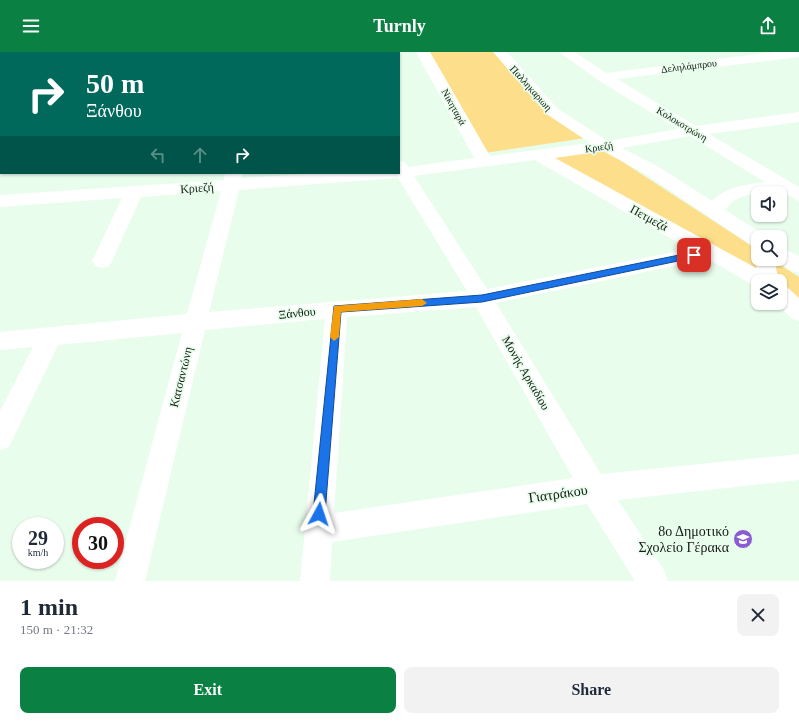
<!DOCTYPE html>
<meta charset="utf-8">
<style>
body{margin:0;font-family:"Times New Roman",serif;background:#f2f2f3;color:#1f2937;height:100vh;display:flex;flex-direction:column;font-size:15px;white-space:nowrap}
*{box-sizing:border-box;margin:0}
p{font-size:13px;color:#747a83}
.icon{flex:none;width:22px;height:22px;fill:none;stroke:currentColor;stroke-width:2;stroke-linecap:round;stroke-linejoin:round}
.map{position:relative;height:529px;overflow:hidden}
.sheet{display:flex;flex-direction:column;background:#fff;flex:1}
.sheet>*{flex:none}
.hud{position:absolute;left:0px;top:0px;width:400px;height:122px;box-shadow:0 1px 3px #0004;background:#00695c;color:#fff;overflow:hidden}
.controls{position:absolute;left:751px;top:134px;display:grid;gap:8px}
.controls a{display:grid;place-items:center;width:36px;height:36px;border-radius:8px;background:#fff;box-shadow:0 1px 3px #0004;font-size:20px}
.speed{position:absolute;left:12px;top:465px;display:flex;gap:8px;font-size:20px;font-weight:700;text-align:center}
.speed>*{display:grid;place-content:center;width:52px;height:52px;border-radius:50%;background:#fff;box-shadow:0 1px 3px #0004;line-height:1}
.speed small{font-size:10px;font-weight:400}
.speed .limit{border:6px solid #d22;background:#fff;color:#111}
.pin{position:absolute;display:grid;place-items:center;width:34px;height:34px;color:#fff;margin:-17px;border-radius:8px;box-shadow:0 2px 6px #0006}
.me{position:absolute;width:44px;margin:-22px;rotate:5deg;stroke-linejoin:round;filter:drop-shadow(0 0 3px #0008)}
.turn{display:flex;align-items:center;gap:14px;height:84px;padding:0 20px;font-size:18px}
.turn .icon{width:52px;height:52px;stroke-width:2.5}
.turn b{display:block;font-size:28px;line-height:34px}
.lanes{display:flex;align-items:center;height:38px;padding:0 20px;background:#0003;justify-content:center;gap:20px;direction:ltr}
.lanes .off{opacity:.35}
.round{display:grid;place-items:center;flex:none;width:42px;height:42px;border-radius:8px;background:#f2f2f3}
.overview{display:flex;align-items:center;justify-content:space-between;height:68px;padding:0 20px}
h1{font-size:24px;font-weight:700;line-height:30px}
.cta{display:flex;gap:8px;margin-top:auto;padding:8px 20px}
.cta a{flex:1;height:46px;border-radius:8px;background:#0b8043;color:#fff;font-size:16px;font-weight:700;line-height:46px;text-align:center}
.cta a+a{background:#f2f2f3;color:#1f2937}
header{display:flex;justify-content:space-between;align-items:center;height:52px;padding:0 20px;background:#0b8043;color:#fff;font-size:18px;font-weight:700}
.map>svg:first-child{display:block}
.green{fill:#fddf8b}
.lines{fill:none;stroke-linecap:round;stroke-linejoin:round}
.minor{fill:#fff;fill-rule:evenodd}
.route{fill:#1a73e8;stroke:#114b97}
.slow{fill:#f59e0b}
.labels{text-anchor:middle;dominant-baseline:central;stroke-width:3.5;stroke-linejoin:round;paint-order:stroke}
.far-street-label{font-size:10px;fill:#141b15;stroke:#e9fdec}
.street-label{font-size:12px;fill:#141b15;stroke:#e9fdec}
.near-street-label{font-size:14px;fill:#141b15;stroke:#e9fdec}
.near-poi-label{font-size:14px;fill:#141b15;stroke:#e9fdec;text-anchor:end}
</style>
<header><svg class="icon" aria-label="menu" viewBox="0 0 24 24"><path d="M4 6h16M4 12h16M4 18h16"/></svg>Turnly<svg class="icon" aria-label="share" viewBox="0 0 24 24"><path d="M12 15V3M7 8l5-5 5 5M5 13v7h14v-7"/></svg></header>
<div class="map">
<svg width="799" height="529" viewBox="0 0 799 529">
<rect width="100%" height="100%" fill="#e9fdec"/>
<!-- green -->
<g class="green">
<path d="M426,0H495L541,56L558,69L586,86L485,101Z"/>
<path d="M603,97L758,198V207H771L799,225V252L780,236V229H770L551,104Z"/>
</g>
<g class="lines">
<!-- minor -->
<g class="minor">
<path d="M61,0H75L60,1Z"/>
<path d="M279,0H299L278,1Z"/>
<rect x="318" y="0" width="14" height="1"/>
<path d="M416,0H430L490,104L590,91L548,63L493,0H507L558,57L608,89L678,77L598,28L559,0H575L606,21L775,0H799V5L617,27L696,74L799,60V70L709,82L799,135V149L780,139L758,141L741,145L732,150L725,158L765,183L766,185H758V195L751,193L647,123L603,99L555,106L756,216L759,207H780V195L799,204V221L792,219L778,210L776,216L779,229H758V236L708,207L496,251L601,422L799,402V428L618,448L664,518L668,529H635L587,452L332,490L330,529H300L325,267L205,278L145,529H115L182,281L58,293L9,395L0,398V359L33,295L0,298V280L187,262L221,139L141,145L112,209L109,214L102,216L95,214L92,209L122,146L0,155V143L224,128L225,121H243L241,126L317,121H399V109L405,110L408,115L474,106ZM690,84L765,130C744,133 727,134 712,149L659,115L622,96ZM535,108L689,197L487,237L414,124ZM398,126L467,239L209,260L239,138ZM476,255L573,426L334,461L347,265Z"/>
<rect x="0" y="11" width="1" height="8"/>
<rect x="0" y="67" width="1" height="10"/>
<path d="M0,91H1L0,103Z"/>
<path d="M780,233L787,235L799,246V269L791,266L777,251H780Z"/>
</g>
</g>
<!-- route -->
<path class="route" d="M694,200L698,203L697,205L482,250L341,260L325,462L323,466L319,468L315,466L313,462L334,254L482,243Z"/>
<!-- slow -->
<path class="slow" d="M422,247L427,251L422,254L341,260L339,285L334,289L330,285L334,254Z"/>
<!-- icons -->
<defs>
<symbol id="school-disc" viewBox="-11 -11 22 22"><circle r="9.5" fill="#8b5bd4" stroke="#e9fdec"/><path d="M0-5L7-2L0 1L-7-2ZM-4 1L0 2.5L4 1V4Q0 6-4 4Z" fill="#fff"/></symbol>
</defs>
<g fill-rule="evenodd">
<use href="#school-disc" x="732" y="476" width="22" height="22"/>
</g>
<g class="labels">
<!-- far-street labels -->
<g class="far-street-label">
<text transform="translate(689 14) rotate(-7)">Δεληλάμπρου</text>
<text transform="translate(531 36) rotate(48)">Παλληκαριωη</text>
<text transform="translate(454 55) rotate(61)">Νικηταρά</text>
<text transform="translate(682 72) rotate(31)">Κολοκοτρώνη</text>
<text transform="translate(599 95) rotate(-8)">Κριεζή</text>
</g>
<!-- street labels -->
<g class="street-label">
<text transform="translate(197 136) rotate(-4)">Κριεζή</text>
<text transform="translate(649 166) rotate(29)">Πετμεζά</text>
<text transform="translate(297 261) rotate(-6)">Ξάνθου</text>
<text transform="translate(526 321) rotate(60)">Μονής Αρκαδίου</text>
<text transform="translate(181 325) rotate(-76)">Κατσαντώνη</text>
</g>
<!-- near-street labels -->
<g class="near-street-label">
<text transform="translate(558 442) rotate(-8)">Γιατράκου</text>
</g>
<!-- near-poi labels -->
<g class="near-poi-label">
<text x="729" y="479">8ο Δημοτικό<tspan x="729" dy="16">Σχολείο Γέρακα</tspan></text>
</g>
</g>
</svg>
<div class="controls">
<a><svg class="icon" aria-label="sound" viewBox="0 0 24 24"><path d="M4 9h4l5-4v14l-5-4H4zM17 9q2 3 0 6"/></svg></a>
<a><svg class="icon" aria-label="search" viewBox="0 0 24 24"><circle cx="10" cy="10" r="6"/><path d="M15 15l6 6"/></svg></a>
<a><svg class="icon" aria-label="layers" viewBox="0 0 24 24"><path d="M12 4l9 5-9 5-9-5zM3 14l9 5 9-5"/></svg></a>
</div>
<div class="speed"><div>29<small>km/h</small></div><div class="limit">30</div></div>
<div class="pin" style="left:694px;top:203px;background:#d93025"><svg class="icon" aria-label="arrive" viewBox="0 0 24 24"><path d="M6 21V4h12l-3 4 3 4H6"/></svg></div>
<svg class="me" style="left:319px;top:462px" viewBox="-20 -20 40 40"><path d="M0-17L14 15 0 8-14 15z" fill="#1a73e8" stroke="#fff" stroke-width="4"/></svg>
<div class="hud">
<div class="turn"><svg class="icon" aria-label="right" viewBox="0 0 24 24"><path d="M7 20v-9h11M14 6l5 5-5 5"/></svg><div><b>50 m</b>Ξάνθου</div></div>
<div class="lanes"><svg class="icon off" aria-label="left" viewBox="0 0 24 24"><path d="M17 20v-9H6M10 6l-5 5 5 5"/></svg><svg class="icon off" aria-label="ahead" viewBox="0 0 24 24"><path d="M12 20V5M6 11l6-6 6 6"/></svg><svg class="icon" aria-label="right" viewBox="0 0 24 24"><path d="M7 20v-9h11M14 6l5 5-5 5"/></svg></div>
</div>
</div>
<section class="sheet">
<div class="overview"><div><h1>1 min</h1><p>150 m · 21:32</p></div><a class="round"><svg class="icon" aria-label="close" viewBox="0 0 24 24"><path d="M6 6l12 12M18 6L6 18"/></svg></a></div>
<div class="cta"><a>Exit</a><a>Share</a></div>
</section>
